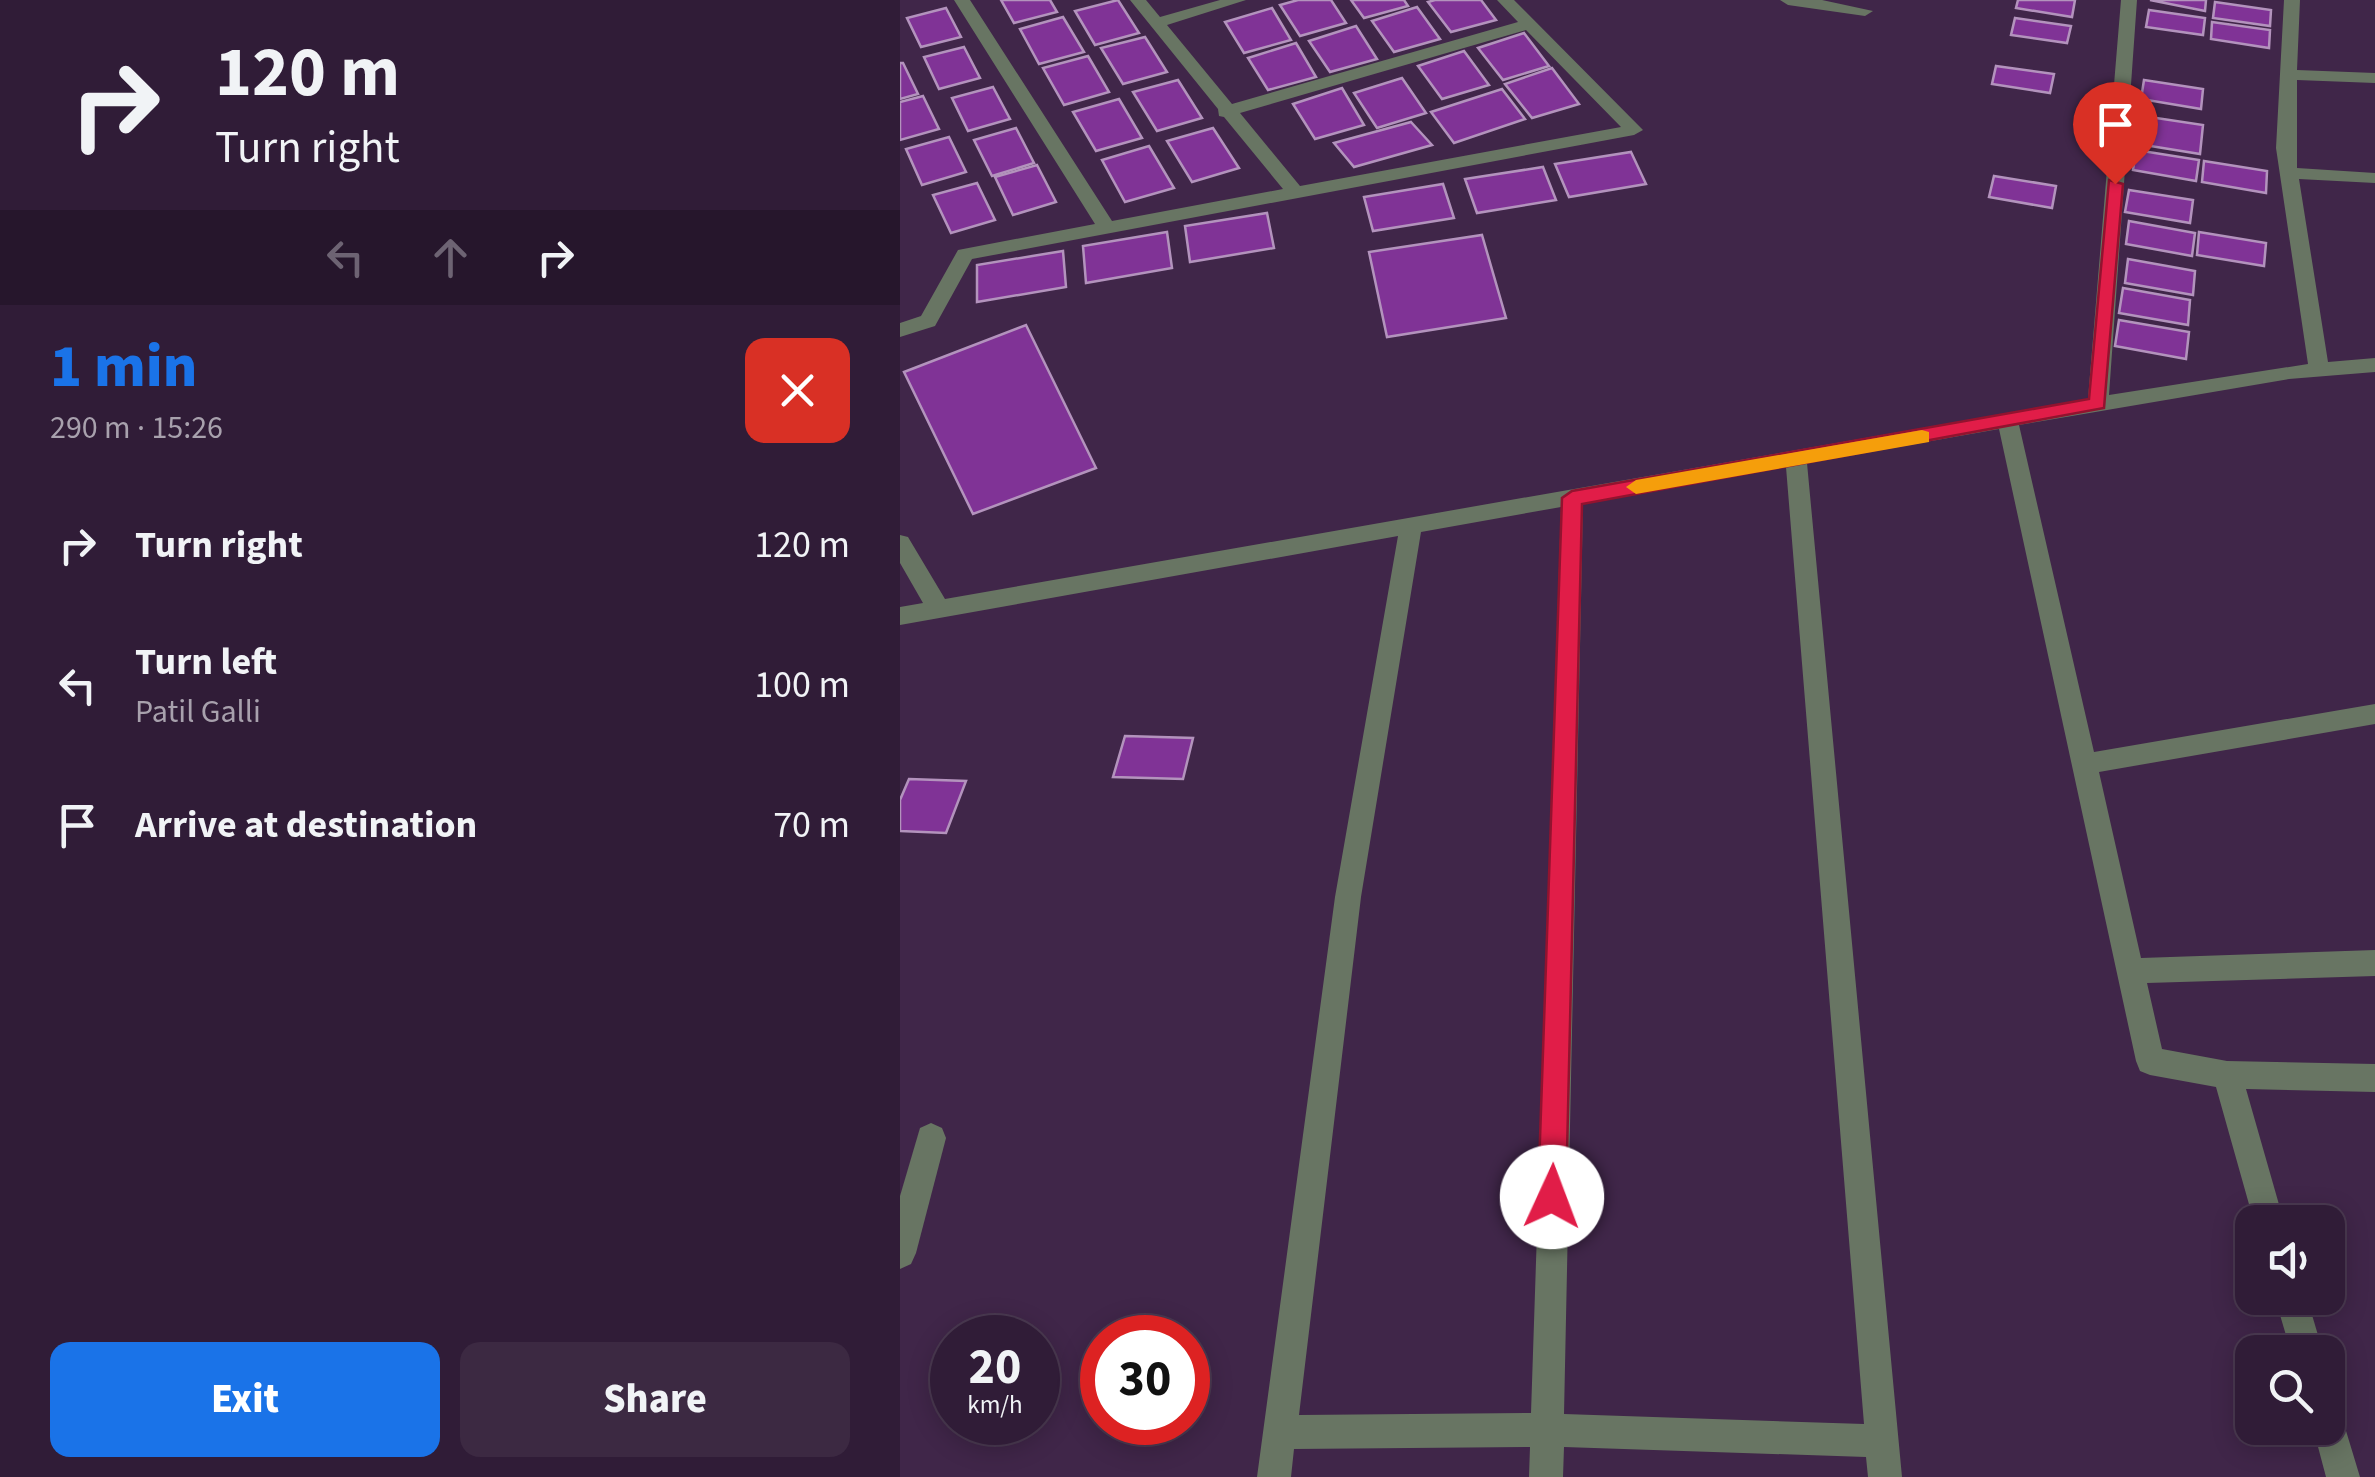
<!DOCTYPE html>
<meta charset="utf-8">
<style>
body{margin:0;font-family:"Source Sans 3",sans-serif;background:#3c2942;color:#f1f3f6;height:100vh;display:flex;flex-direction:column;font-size:38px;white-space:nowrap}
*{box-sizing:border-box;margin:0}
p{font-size:32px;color:#a8a1ad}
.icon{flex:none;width:55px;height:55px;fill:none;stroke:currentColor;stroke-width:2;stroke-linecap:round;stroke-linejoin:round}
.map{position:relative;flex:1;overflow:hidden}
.panel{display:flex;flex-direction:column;background:#301c37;width:900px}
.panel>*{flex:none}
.hud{background:#301c37;color:#f1f3f6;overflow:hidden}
.tools{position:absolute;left:1335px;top:1205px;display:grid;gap:20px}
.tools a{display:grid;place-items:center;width:110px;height:110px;border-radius:20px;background:#301c37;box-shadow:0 5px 25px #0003,0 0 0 2px #4b3a52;font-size:50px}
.speed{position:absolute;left:30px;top:1315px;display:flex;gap:20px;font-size:50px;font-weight:700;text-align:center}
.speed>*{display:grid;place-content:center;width:130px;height:130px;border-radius:50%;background:#301c37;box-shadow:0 5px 25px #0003,0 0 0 2px #4b3a52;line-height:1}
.speed small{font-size:25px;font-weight:400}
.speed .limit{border:15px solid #d22;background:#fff;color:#111}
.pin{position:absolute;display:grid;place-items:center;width:85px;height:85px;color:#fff;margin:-102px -42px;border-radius:50% 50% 50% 0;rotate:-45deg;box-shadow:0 0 10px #0007}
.pin .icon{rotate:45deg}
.me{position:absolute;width:110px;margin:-55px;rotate:2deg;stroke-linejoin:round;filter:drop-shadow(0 0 8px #0008)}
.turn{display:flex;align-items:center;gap:35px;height:210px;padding:0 50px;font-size:45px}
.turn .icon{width:130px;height:130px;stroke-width:2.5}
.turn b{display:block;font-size:70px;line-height:85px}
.lanes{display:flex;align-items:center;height:95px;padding:0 50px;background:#0003;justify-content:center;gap:50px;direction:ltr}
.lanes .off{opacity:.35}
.round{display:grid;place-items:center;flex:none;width:105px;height:105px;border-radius:20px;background:#3c2942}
.headline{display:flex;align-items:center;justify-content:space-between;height:170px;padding:0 50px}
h1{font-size:60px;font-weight:800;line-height:75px;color:#1a73e8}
.cta{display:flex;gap:20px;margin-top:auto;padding:20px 50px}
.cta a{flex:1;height:115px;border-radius:20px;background:#1a73e8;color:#fff;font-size:40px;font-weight:800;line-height:115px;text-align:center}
.cta a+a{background:#3c2942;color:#f1f3f6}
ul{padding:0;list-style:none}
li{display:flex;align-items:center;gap:30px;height:140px;padding:0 50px}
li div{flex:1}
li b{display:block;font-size:38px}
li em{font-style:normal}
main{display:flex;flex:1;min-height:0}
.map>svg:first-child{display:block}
.building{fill:#803396;stroke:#b393bd;stroke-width:2.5}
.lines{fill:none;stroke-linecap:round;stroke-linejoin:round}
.minor{fill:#687563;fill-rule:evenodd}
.route{fill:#e11d48;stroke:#92132f;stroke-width:2.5}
.slow{fill:#f59e0b}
</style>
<main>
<section class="panel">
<div class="hud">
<div class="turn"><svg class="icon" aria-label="right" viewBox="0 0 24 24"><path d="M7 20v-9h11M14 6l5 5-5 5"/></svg><div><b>120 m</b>Turn right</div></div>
<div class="lanes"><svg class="icon off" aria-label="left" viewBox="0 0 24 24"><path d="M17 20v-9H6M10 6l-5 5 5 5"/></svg><svg class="icon off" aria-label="ahead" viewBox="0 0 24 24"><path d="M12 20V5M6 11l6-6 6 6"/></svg><svg class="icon" aria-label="right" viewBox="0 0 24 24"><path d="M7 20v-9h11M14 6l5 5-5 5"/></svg></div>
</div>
<div class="headline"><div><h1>1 min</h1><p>290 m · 15:26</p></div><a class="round" style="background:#d93025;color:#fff"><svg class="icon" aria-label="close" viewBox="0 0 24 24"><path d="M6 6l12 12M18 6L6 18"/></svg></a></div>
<ul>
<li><svg class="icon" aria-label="right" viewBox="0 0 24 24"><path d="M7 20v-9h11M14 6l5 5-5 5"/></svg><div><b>Turn right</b></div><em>120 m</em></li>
<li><svg class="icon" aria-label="left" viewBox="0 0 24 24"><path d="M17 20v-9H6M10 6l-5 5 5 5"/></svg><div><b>Turn left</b><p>Patil Galli</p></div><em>100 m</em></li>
<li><svg class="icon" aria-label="arrive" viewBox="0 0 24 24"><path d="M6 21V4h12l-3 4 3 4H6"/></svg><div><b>Arrive at destination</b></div><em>70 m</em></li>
</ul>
<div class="cta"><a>Exit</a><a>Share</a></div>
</section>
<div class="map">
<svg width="1475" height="1477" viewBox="0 0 1475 1477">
<rect width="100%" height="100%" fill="#402649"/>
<!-- building -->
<g class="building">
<path d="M101,0H150L157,12L114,23Z"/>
<path d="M218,0L239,33L195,45L175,11Z"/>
<path d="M398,0H431L446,23L400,36L380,5Z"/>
<path d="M451,0H504L508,6L464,18Z"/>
<path d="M535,0H581L596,20L551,32L528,2Z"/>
<path d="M1118,0H1175L1172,17L1116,8Z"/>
<path d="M1250,0H1306L1305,11Z"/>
<path d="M1315,2L1371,10L1370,26L1313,18Z"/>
<path d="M517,7L540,39L494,52L472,21Z"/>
<path d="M46,8L61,37L21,47L7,18Z"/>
<path d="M372,8L391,40L344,53L325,22Z"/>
<path d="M1249,10L1305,18L1303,35L1246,27Z"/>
<path d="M163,17L184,52L139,64L120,29Z"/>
<path d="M1115,18L1171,26L1167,43L1111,35Z"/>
<path d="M1312,22L1370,30L1369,48L1311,39Z"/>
<path d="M456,26L477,59L430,72L409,41Z"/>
<path d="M624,33L649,66L603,80L578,48Z"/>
<path d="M245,37L267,72L223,84L201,48Z"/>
<path d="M396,43L416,77L368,90L348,58Z"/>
<path d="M64,47L80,78L39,89L24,57Z"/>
<path d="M564,51L589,85L542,99L518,66Z"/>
<path d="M188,56L209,92L164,105L143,68Z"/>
<path d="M0,63H3L18,94L0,99Z"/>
<path d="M1096,66L1154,74L1150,93L1092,84Z"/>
<path d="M652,68L679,104L632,118L605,84Z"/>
<path d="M502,78L526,113L477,128L454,93Z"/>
<path d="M278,80L302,118L257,131L233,92Z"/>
<path d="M1244,80L1303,89L1301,109L1241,99Z"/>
<path d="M93,87L110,119L68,131L52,98Z"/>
<path d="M442,88L464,125L415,139L393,104Z"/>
<path d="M602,89L625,119L554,143L531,112Z"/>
<path d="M23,96L39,129L0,140V102Z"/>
<path d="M219,99L242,138L196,151L173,112Z"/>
<path d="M1243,116L1303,125L1300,154L1238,144Z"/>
<path d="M511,122L532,145L454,167L434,143Z"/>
<path d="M116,128L134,163L92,176L74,140Z"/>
<path d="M313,128L339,168L292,182L267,141Z"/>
<path d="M49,137L66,172L22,185L6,149Z"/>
<path d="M249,146L274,188L225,202L202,160Z"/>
<path d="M1236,150L1299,160L1296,181L1233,170Z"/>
<path d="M731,152L746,184L669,197L655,164Z"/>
<path d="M1304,161L1367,171L1366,193L1302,182Z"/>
<path d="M137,165L156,202L113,215L95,177Z"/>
<path d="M643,167L656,200L577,213L565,179Z"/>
<path d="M1094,176L1156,186L1152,208L1089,197Z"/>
<path d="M77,183L95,220L51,233L33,195Z"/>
<path d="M543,184L554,218L473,231L464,197Z"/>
<path d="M1229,190L1293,200L1290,223L1225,212Z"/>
<path d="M367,213L374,248L290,262L285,226Z"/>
<path d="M1229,221L1295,233L1292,256L1226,244Z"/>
<path d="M267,232L272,268L186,283L183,246Z"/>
<path d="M1299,232L1366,243L1364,266L1297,255Z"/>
<path d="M582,235L606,318L487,337L469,252Z"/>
<path d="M163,251L166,287L77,302V265Z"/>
<path d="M1228,259L1295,271L1293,295L1225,283Z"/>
<path d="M1223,288L1290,300L1288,325L1219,313Z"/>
<path d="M1219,320L1289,332L1286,359L1215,346Z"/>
<path d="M126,325L196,468L73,514L4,372Z"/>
<path d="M225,736L293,738L283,779L213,777Z"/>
<path d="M9,779L66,781L46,833L0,831V800Z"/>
</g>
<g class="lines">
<!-- minor -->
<g class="minor">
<path d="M54,0H70L212,221L383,189L324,117L319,116L318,109L230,0H246L260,17L320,0H346L267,25L332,104L618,22L597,0H614L743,130L734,135L72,259L35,326L0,337V323L21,316L58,250L195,224ZM626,30L721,127L400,186L340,113Z"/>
<path d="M880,0H922L973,11L965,16L888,5Z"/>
<path d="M1221,0H1237L1209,395L1408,364L1376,148L1384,0H1400L1397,70L1475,73V83L1397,80V168L1475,173V183L1399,179L1428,362L1475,358V372L1389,379L1119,425L1194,752L1475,704V724L1199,772L1241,958L1475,950V976L1247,983L1262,1049L1327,1061L1475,1064V1092L1346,1089L1384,1222H1354L1316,1087L1250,1075L1240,1071L1236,1061L1099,429L907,463L1002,1477H968L966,1457L664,1447L663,1477H629L630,1447L394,1449L391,1477H357L435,897L498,536L0,625V607L23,603L0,563V535L8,537L45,599L1188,399ZM886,467L964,1424L664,1414L683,503ZM661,507L631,1413L399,1415L461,897L521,532Z"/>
<path d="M31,1123L42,1128L46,1138L16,1253L11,1264L0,1269V1196L20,1128Z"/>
<path d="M1375,1298H1407L1423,1352H1391Z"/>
<path d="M1428,1406L1440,1411L1460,1477H1426L1413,1428H1428Z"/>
</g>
</g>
<!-- route -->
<path class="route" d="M1209,180L1223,184L1204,408L682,504L666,1197L662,1207L652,1211L642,1207L638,1197L662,498L672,491L1189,399Z"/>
<!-- slow -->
<path class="slow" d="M1022,430L1029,432V442L736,494L726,487L736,480Z"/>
</svg>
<div class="tools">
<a><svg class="icon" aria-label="sound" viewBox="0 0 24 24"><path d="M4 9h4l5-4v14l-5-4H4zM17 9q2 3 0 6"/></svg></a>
<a><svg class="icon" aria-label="search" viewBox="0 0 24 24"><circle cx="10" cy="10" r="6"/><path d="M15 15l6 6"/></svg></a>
</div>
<div class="speed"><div>20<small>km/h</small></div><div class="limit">30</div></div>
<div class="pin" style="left:1215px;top:184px;background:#d93025"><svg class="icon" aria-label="arrive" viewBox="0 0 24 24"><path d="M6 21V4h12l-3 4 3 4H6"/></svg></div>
<svg class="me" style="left:652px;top:1197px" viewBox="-20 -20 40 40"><circle r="19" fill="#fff"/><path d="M0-13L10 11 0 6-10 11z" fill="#e11d48"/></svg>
</div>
</main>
